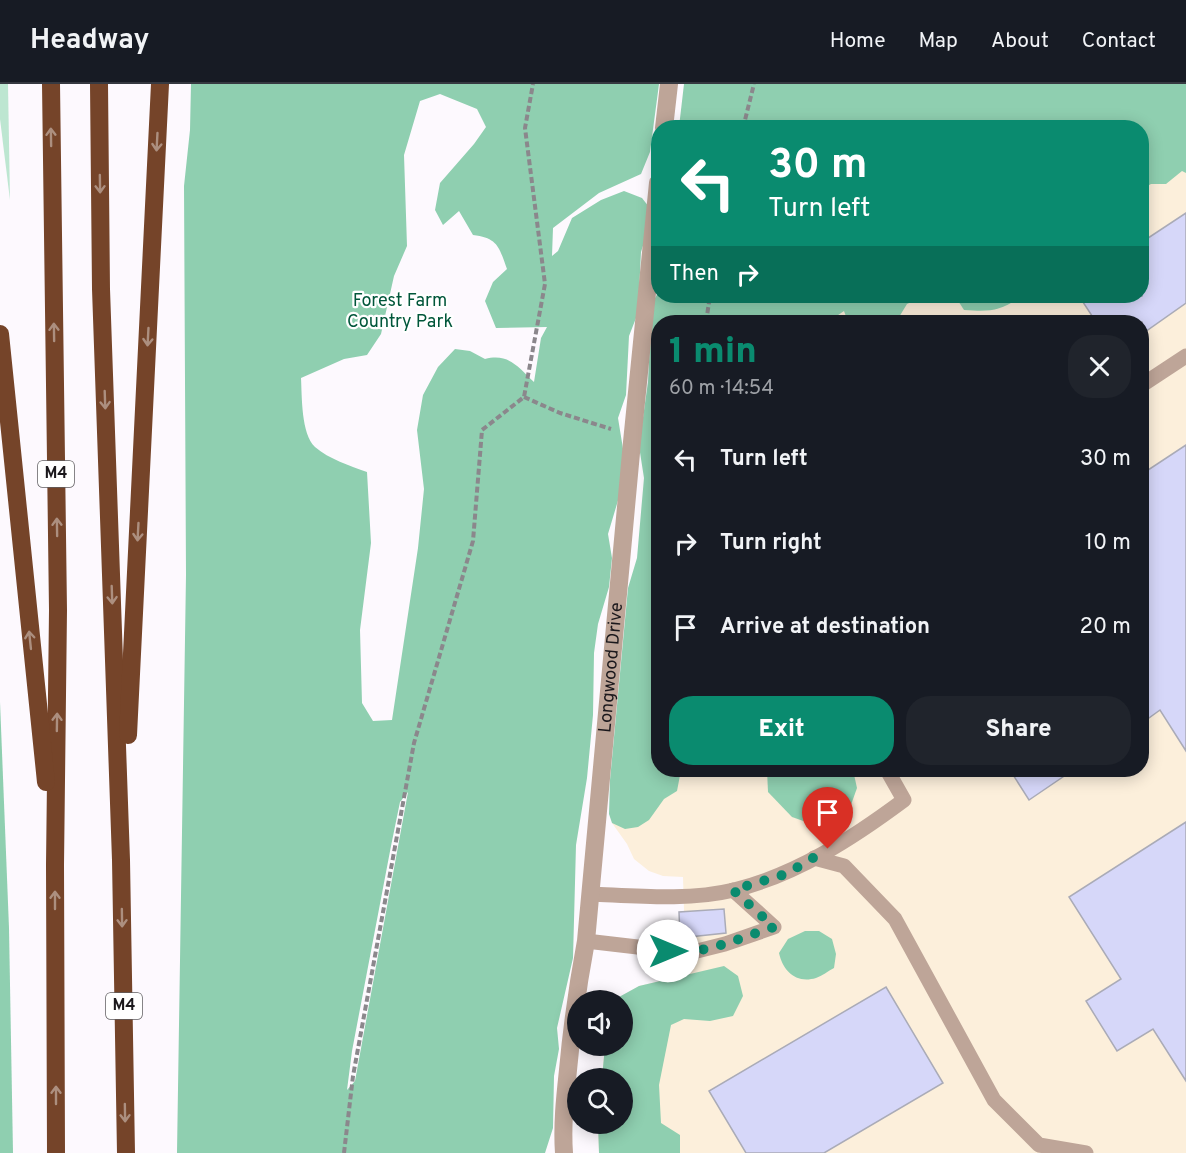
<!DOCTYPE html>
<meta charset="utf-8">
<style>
body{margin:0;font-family:Overpass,sans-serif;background:#20242c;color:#f1f3f6;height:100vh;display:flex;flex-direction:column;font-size:22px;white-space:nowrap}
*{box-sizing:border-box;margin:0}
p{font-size:20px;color:#9ea1a6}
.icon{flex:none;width:33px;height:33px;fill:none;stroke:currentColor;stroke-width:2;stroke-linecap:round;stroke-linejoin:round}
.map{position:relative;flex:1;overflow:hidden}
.details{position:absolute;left:651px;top:231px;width:498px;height:462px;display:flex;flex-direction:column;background:#171b24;border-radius:24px;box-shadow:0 3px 15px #0003}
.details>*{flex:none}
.top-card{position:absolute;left:651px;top:36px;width:498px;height:183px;border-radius:24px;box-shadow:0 3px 15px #0003;background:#0a8b6f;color:#fff;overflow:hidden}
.controls{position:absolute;left:567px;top:906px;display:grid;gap:12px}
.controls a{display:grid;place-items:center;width:66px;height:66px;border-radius:50%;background:#171b24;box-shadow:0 3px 15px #0003;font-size:30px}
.pin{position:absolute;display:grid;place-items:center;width:51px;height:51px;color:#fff;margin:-62px -26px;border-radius:50% 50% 50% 0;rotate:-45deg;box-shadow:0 0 6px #0007}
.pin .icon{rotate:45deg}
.me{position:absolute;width:66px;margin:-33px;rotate:90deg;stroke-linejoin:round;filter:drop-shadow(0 0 4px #0008)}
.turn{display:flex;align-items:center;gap:21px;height:126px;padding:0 18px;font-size:27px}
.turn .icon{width:78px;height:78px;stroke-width:2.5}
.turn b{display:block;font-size:42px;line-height:51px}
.then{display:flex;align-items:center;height:57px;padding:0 18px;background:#0003;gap:12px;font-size:22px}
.round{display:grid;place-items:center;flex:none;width:63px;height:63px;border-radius:24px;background:#20242c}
.head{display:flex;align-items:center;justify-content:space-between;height:102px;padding:0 18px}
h1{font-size:36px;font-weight:800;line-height:45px;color:#0a8b6f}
.button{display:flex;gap:12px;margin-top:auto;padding:12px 18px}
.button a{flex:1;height:69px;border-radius:24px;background:#0a8b6f;color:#fff;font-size:24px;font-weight:800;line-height:69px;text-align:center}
.button a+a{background:#20242c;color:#f1f3f6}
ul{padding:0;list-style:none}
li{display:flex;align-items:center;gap:18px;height:84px;padding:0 18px}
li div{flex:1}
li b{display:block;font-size:22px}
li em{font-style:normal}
header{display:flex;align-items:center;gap:36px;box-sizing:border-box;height:84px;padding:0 30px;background:#171b24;border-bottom:2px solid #363941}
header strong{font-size:28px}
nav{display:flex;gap:33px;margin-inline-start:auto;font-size:21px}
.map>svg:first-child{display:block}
.commercial{fill:#fcefdb}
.green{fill:#bde6d1}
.forest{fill:#8fcfb0;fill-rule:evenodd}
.building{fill:#d6d7f9;stroke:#aaabb7;stroke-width:1.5}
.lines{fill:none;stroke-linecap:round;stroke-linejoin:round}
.path{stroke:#8b878c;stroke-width:4;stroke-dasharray:6 3;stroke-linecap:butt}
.lane{stroke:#bea598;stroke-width:15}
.street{stroke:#bea598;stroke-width:18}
.highway{stroke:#754429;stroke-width:18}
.oneway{stroke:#ac8f7f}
.route{stroke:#0a8b6f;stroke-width:10;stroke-dasharray:0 18}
.labels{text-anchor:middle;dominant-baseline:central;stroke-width:4.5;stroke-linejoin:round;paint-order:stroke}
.shield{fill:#fff;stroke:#5f5d60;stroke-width:1.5}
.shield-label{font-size:16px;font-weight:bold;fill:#1b181c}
.park-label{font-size:18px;fill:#00563a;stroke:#fff}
.street-label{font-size:18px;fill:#1b181c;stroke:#fff}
</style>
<header>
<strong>Headway</strong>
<nav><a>Home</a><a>Map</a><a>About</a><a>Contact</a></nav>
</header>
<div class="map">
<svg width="1186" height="1069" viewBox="0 0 1186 1069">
<rect width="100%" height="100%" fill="#fdf9fe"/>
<!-- commercial -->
<path class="commercial" d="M1186,83V1069H599L598,1040H622V994H602L605,962H622V916H617L619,914L639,902L690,890L688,853H680L679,828L684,827L683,793L663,792L649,787L634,775L627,760L612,739L642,730L670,686H1142V238H818L828,212H1142V84Z"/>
<!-- green -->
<path class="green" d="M0,0H8L10,116L0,35Z"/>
<!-- forest -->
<g class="forest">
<path d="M191,0H659L650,68L641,90L599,109L553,144L552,172L558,167L572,134L601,116L624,107L642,114L649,123L650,140L641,168L638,229L629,252L626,311L618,334L625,377V393L608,450L612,474L609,503L598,540L594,569L593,631L587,694L576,761L573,874L557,944L559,965L554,992L553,1044L545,1069H177L186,491L184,102L190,46ZM440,10L477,25L486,43L474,60L440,99L435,126L443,141L459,127L473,151C498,154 499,163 507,185L493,198L485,217L496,244L547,243L541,254L534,298C518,283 509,269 485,275L470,267L455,265L438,283L423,311L417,346L424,405L418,464L392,636L373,637L362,619L360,546L371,459L367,388C350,382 329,375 315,363C301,350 302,312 301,294L344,275L367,271L381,250L394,192L407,162L404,71L420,17ZM408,708L355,997L347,1006L352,967L391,762L400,718Z"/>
<path d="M684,0H1186V89L1182,87L1166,100H1151L1142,105V44L679,43Z"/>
<path d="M658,209V212H924L907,220L896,238H848L844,227L828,238H658V686H681L677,707L664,715L649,736L638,743L625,745L612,739L609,730L610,696L628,504L637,474L644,394L639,362L648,298L652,219Z"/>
<path d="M955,212H1023C999,227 992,228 964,226Z"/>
<path d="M0,618L9,844L13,1069H0Z"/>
<path d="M767,686H853L857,704L847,732L830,742L812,740L792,733L768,708Z"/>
<path d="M805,847H819L832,855L836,870L834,884C828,887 822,892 816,894C796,900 783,887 779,869L788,855Z"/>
<path d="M724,882L738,892L743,912L733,932L710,937L684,935L671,941L659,1001L661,1039L680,1051V1069H599L598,1040H622V994H602L605,962H622V916H617L619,913L639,902Z"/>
</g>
<!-- building -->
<g class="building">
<path d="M1186,129V219L1142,250V238H1096L1079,212H1142V158Z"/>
<path d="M1186,361V667L1160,626L1142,639V390Z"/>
<path d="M1010,686H1073L1029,716Z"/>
<path d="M1186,738V997L1153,945L1117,967L1086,917L1121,895L1069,813Z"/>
<path d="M724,825L726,849L680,854L679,828Z"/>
<path d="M886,903L943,999L824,1069H746L709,1007Z"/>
</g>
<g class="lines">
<!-- path -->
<g class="path">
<path d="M743,44L754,0"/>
<path d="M706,238L710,212"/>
<path d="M524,313L560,329L611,345"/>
<path d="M344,1069L353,992L414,659L473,457L482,346L524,313L545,200L525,44L533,0"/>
</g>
<!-- lane -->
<g class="lane">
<path d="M1142,301L1186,272"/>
<path d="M814,774L844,782L895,835L994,1016L1039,1061L1086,1069"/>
<path d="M591,810C638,812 688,817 734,806C796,791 853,754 904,716L887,686"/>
<path d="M586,857L689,869L725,860L774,843L733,806"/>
</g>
<!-- street -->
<g class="street">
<path d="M664,44L669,0"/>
<path id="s1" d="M564,1069C562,1041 565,1014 568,986C572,942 578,900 586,857L632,358L658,99"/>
</g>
<!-- highway -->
<g class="highway">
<path d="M51,0L58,526L55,781L56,1069"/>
<path d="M99,0L101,205L121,776L126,1069"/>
<path d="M0,250L46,698"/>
<path d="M128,651L160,0"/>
</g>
</g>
<!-- one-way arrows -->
<defs><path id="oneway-shaft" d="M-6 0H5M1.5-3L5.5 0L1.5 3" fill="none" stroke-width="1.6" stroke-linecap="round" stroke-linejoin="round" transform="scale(1.5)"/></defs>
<g class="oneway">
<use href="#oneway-shaft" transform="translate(51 53) rotate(-91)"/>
<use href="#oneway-shaft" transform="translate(157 58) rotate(93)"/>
<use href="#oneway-shaft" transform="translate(100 100) rotate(89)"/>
<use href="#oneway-shaft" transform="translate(54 248) rotate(-91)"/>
<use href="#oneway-shaft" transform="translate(148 253) rotate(93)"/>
<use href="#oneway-shaft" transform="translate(105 316) rotate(88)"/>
<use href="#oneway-shaft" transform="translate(57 443) rotate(-91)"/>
<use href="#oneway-shaft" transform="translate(138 448) rotate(93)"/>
<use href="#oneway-shaft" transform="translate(112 511) rotate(88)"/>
<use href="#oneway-shaft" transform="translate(30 556) rotate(-96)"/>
<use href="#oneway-shaft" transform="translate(57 638) rotate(-89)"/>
<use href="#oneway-shaft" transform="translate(55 816) rotate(-90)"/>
<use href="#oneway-shaft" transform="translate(122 834) rotate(89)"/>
<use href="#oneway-shaft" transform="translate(56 1011) rotate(-90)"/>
<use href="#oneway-shaft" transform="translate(125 1029) rotate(89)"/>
</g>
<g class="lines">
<!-- route -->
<path class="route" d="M668,867L689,869L725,860L774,843L733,806L786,790L828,765"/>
</g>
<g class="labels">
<!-- shield labels -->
<g class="shield">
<rect x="38" y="377" width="36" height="26" rx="4.5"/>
<rect x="106" y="909" width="36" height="26" rx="4.5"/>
</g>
<g class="shield-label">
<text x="56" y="390">M4</text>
<text x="124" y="922">M4</text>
</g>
<!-- park labels -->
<g class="park-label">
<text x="400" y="217">Forest Farm<tspan x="400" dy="21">Country Park</tspan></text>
</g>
<!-- street labels -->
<g class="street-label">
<text stroke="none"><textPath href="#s1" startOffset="488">Longwood Drive</textPath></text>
</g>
</g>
</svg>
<div class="controls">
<a><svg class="icon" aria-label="sound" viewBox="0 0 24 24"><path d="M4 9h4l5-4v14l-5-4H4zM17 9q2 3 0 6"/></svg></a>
<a><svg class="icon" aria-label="search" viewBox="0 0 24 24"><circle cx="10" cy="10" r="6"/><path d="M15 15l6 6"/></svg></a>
</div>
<div class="pin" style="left:828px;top:765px;background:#d93025"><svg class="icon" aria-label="arrive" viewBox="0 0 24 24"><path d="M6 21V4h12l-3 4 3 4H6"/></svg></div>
<svg class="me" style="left:668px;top:867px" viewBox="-20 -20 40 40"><circle r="19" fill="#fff"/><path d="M0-13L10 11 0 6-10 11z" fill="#0a8b6f"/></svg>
<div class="top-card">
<div class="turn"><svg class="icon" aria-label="left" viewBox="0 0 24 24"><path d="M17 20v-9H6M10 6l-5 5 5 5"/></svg><div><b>30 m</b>Turn left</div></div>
<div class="then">Then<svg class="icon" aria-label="right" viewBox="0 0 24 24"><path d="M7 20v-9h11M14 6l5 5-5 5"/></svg></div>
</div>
<section class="details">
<div class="head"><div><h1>1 min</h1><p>60 m · 14:54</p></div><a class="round"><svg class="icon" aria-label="close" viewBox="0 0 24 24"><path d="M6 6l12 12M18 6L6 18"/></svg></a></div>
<ul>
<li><svg class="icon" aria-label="left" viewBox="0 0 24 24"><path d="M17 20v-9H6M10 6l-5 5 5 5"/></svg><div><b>Turn left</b></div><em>30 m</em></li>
<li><svg class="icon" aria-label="right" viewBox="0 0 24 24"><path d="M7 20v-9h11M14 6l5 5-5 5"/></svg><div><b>Turn right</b></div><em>10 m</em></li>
<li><svg class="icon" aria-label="arrive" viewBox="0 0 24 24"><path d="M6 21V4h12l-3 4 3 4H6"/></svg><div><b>Arrive at destination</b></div><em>20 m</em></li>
</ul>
<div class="button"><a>Exit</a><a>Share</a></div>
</section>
</div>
